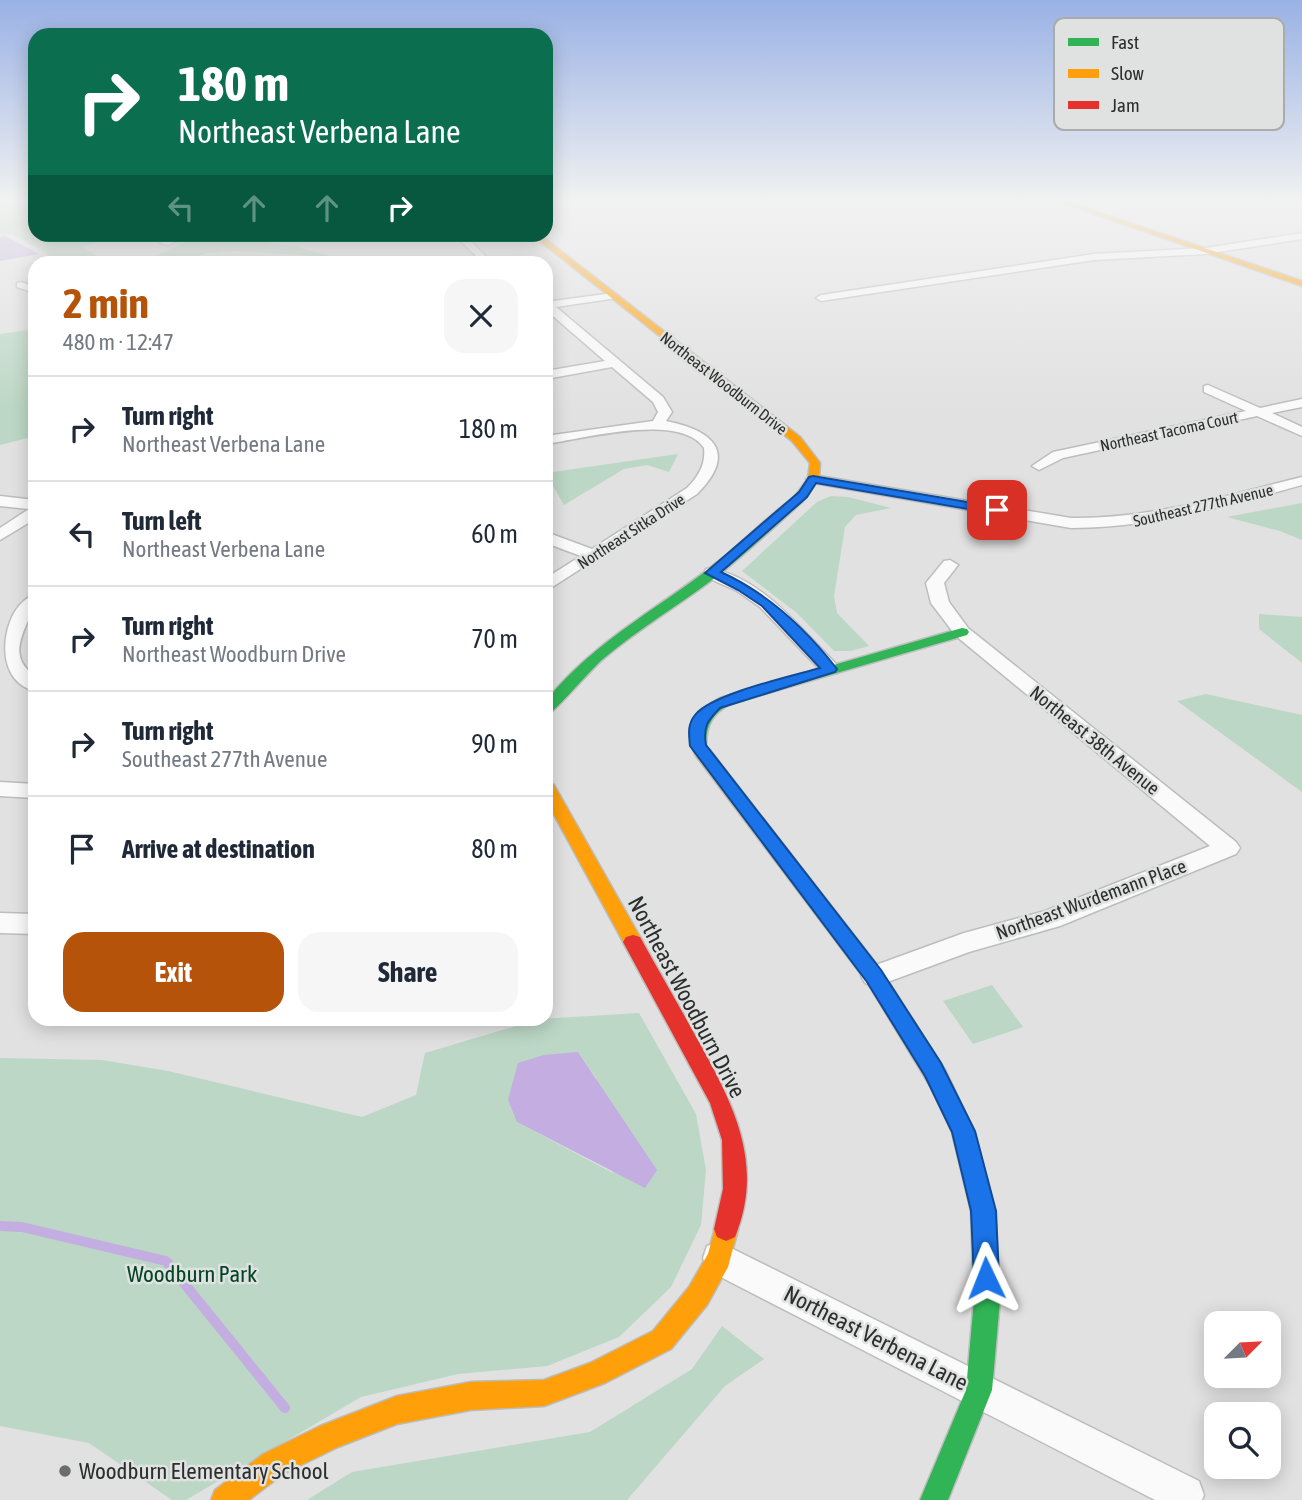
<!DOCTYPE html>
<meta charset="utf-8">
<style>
body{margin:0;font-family:"Asap Condensed",sans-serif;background:#f6f6f7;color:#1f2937;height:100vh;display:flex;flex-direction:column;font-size:26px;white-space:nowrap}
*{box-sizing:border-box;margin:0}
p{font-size:23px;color:#747a83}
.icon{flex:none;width:38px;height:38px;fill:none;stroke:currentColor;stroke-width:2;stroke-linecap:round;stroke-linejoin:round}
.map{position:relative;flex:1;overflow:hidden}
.drawer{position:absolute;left:28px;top:256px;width:525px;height:770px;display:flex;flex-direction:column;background:#fff;border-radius:21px;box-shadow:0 4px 18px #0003}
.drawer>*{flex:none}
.hud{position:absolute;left:28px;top:28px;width:525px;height:214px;border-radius:21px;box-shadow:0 4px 18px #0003;background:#0b6e4f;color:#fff;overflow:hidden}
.needle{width:46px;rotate:66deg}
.fabs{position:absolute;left:1204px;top:1311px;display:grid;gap:14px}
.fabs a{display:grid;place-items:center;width:77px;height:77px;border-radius:14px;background:#fff;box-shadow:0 4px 18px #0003;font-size:35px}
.pin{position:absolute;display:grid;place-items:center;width:60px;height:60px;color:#fff;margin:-30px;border-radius:14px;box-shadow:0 4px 10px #0006}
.me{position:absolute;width:77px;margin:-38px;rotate:358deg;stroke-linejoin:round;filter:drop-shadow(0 0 5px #0008)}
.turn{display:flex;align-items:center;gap:24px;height:147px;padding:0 35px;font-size:32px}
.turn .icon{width:91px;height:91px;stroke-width:2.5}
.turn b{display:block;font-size:49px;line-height:60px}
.lanes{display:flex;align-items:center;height:66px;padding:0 35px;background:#0003;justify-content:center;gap:35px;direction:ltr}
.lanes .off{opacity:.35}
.round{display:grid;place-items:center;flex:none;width:74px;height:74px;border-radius:21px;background:#f6f6f7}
.headline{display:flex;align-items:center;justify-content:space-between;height:119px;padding:0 35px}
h1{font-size:42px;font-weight:700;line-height:52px;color:#b45309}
.button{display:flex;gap:14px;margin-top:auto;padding:14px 35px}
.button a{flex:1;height:80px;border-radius:21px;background:#b45309;color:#fff;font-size:28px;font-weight:700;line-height:80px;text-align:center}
.button a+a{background:#f6f6f7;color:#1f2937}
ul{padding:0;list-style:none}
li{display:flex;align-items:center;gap:21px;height:105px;padding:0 35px;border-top:2px solid #e0e1e3}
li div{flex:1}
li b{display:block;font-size:26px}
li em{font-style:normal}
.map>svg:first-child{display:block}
.green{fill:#bcd7c5;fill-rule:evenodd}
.water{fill:#c3ade1}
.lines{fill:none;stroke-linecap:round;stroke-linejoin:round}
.stream{stroke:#c3ade1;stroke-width:10}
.street-casing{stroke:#bcbdbc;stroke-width:3}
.fast-casing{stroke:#bcbdbc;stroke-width:3}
.slow-casing{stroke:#bcbdbc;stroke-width:3}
.jam-casing{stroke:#bcbdbc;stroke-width:3}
.street{fill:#fafafa;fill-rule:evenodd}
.fast{fill:#30b455;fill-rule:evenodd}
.slow{fill:#ff9f0a;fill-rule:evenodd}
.jam{fill:#e5322d;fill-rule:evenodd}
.route{fill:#1a73e8;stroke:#114b97;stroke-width:2}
.poi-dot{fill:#6b6c6c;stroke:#dfe2e0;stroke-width:2.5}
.labels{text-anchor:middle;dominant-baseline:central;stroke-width:5;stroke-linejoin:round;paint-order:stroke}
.far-street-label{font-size:16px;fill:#2c2d2d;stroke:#dfe2e0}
.street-label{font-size:19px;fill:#2c2d2d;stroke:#dfe2e0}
.near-street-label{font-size:23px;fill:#2c2d2d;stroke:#dfe2e0}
.near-park-label{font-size:23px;fill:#014525;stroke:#dfe2e0}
.near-poi-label{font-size:23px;fill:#2c2d2d;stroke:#dfe2e0;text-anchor:start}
.key{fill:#dfe2e0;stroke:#a9acaa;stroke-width:2}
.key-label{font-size:19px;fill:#2c2d2d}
</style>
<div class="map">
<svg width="1302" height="1500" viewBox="0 0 1302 1500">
<rect width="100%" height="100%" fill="#e0e1e0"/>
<!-- green -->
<g class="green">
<path d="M0,200H35V234L121,235L82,247L95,255L122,262H42L47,258V253L13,234H0Z"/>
<path d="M201,235L291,236L299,238L266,243L297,247L334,257L237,251L206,253L184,262H142Z"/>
<path d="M35,329V436L0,445V334Z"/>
<path d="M678,454L669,472L647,465L624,469L564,505L549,479H546V473Z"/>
<path d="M831,496L848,497L891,508L856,515L845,527L834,596L837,613L869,646L851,651H834L797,613L742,571L817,502Z"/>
<path d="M1302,503V540L1280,531L1227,517Z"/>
<path d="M1259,614L1302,617V663L1259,629Z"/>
<path d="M1206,694L1302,715V792L1177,701Z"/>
<path d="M992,985L1023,1027L973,1044L943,1001Z"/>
<path d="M639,1013L696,1114L706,1170L701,1225L671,1287L619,1337L547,1366L458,1374L361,1397L186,1500H172L89,1443L0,1426V1058L102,1060L168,1071L362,1117L416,1095L425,1053L540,1019ZM578,1052L596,1078L613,1173L517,1122Z"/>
<path d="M722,1326L764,1359L725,1386L627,1500H307L352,1472L590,1432L692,1369Z"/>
</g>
<!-- water -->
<g class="water">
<path d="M5,236L39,254L0,261V237Z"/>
<path d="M578,1052L657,1170L645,1188L517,1122L508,1100L518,1063L544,1055Z"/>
</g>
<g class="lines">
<!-- stream -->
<path class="stream" d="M0,1226L22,1227L166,1261L285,1408"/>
<defs>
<g id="street">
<path d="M1302,233V239L1205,254L1094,260L821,301L816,298L821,295L1094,254L1205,248Z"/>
<path d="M179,234H193L168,245L160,243Z"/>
<path d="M454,234H464L491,262H482Z"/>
<path d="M21,282L35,287V293L17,287V283Z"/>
<path d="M613,293L618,296L617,298L556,307L663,397L672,412L666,421C712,430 739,452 697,494L546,591V578L581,556L546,543V532L592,549L687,488C698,477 706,464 704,448C680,412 583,439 546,444V436L653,421L658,412L653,402L612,367L546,379V371L605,361L546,310V302Z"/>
<path d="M1208,385L1260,408L1302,399V407L1272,413L1302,427V436L1257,416L1063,458L1039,470L1032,466L1053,452L1246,411L1204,392V386Z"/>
<path d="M813,475L1071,518C1151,519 1225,496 1302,477V485C1225,506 1151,528 1071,528L808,482L806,479Z"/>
<path d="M0,496L35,500V519L0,540V528L29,509L0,506Z"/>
<path d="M950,560L958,565L944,583L949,602L968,628L1236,842L1240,848L1236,854L1060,926L969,952L874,987L865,983L861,976L865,969L964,933L1045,911L1210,846L956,636L931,603L926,583L944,561Z"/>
<path d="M712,568C765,581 800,628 837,665L840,669L837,673H823L760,607L737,591L706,577L704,573L706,569Z"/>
<path d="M35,595C35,622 0,651 35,676V691C0,682 0,639 14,613C19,605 26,597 35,595Z"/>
<path d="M0,782L35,784V798L0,796Z"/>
<path d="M0,913L35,914V934L0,933Z"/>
<path d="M719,1242L1199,1481L1204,1495L1202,1500H1155L707,1270L703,1258L707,1246Z"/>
</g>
<g id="fast">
<path d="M798,497L802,498V502C772,529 743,556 712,580C676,607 637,630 603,659C592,668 553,714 546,716V701C594,640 665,605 724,557C741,544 782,502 798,497Z"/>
<path d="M962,628L967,629L969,632L967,635L730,704C712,714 706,725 706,746L711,753L709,757H697C681,733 697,710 720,698Z"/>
<path d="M937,1068L945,1070L974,1131L995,1211L1000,1300L992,1390L948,1500H920L966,1390L974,1300L971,1211L952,1132L926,1077L929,1070Z"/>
</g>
<g id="slow">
<path d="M1054,200H1062L1302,281V286Z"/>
<path d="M531,234H539L800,437L820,463L819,479L802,502L792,500L808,479L810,463L792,441Z"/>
<path d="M703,748L709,749L881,970L945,1070L948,1077L945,1084L937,1086L929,1084L867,982L697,757L695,753L697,749Z"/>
<path d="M546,780L554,785L640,937L643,942L640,947L633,949L626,947L546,800Z"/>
<path d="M726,1217L735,1221L738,1229L728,1267L707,1305L671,1349L605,1383L544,1406L471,1410L397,1424L338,1447L283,1474L249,1500H211L215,1490L263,1454L320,1426L397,1396L471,1382L544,1380L590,1363L653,1331L689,1287L708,1254L717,1221Z"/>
</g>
<path id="jam" d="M633,935L640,937C658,970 677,1002 695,1035C731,1100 766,1162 735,1237L726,1241L717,1237L714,1229L723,1189L722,1140L710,1103L623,942L626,937Z"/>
</defs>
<!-- street casing -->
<use href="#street" class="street-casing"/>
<!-- fast casing -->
<use href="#fast" class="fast-casing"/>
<!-- slow casing -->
<use href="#slow" class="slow-casing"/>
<!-- jam casing -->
<use href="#jam" class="jam-casing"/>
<!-- street -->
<use href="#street" class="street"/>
<!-- fast -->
<use href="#fast" class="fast"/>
<!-- slow -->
<use href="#slow" class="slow"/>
<!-- jam -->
<use href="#jam" class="jam"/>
</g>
<!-- sky -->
<linearGradient id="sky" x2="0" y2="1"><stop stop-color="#99b1e5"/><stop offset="0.49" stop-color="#f1f2f1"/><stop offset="1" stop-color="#f1f2f1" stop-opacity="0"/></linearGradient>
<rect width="1302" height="410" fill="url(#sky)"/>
<!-- route -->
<path class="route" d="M813,476L997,507L1003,510L997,514L816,483L807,497L721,572C767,593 806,629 837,669L835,672L720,708C707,721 703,727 706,745L881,970L941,1063L975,1131L996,1211L999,1278L995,1286L986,1290L977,1286L974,1278L971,1211L952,1132L925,1076L867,982L690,746C689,735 687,725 695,715C711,694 792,676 820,668L762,606L738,590L705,573L799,492L809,477Z"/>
<!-- markers -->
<circle class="poi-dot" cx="65" cy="1471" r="7"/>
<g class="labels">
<!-- far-street labels -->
<g class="far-street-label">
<text transform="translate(724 383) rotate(38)">Northeast Woodburn Drive</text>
<text transform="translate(1169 431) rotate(-12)">Northeast Tacoma Court</text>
<text transform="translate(1203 505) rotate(-13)">Southeast 277th Avenue</text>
<text transform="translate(631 531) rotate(-33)">Northeast Sitka Drive</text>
</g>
<!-- street labels -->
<g class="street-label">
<text transform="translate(1095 740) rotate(39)">Northeast 38th Avenue</text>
<text transform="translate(1091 899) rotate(-20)">Northeast Wurdemann Place</text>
</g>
<!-- near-street labels -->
<g class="near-street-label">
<text transform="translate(687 997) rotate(62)">Northeast Woodburn Drive</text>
<text transform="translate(876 1338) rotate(27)">Northeast Verbena Lane</text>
</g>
<!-- near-park labels -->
<g class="near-park-label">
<text x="192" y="1274">Woodburn Park</text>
</g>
<!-- near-poi labels -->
<g class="near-poi-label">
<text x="79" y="1471">Woodburn Elementary School</text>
</g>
</g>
<!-- legend -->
<rect x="1054" y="18" width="230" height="112" rx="10" class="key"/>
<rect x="1068" y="38" width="31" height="8" fill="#30b455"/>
<rect x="1068" y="69" width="31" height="9" fill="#ff9f0a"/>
<rect x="1068" y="101" width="31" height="8" fill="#e5322d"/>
<g class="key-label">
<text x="1111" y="49">Fast</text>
<text x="1111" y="80">Slow</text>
<text x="1111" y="112">Jam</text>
</g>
</svg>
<div class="fabs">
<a><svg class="needle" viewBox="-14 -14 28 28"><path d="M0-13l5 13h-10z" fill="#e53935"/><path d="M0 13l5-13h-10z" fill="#747a83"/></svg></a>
<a><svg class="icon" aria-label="search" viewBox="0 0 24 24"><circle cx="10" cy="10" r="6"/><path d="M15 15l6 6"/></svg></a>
</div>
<div class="pin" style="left:997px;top:510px;background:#d93025"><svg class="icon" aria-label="arrive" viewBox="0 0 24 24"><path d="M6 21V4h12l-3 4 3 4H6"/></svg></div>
<svg class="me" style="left:986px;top:1278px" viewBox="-20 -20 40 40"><path d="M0-17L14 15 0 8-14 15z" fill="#1a73e8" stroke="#fff" stroke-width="4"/></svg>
<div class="hud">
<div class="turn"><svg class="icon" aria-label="right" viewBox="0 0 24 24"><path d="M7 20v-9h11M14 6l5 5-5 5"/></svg><div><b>180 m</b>Northeast Verbena Lane</div></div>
<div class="lanes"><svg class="icon off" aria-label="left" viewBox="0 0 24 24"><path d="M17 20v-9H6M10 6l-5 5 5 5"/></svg><svg class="icon off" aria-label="ahead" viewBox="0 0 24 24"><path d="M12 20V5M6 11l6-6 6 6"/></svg><svg class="icon off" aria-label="ahead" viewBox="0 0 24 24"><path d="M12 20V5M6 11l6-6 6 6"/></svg><svg class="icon" aria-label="right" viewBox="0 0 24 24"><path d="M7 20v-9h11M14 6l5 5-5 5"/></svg></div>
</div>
<section class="drawer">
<div class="headline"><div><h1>2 min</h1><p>480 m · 12:47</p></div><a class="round"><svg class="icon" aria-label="close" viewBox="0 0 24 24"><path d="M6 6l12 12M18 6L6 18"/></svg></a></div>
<ul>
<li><svg class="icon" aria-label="right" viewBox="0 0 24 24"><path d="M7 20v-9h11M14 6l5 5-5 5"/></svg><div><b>Turn right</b><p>Northeast Verbena Lane</p></div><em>180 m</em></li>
<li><svg class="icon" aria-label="left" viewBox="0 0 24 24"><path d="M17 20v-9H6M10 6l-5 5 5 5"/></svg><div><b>Turn left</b><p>Northeast Verbena Lane</p></div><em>60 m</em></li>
<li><svg class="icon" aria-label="right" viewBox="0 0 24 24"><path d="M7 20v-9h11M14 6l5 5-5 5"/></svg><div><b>Turn right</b><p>Northeast Woodburn Drive</p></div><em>70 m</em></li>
<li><svg class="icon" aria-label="right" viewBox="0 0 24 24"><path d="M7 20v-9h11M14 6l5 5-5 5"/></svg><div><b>Turn right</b><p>Southeast 277th Avenue</p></div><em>90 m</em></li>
<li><svg class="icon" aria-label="arrive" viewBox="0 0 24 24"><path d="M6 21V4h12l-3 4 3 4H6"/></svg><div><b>Arrive at destination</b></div><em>80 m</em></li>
</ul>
<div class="button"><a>Exit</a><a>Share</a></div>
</section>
</div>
